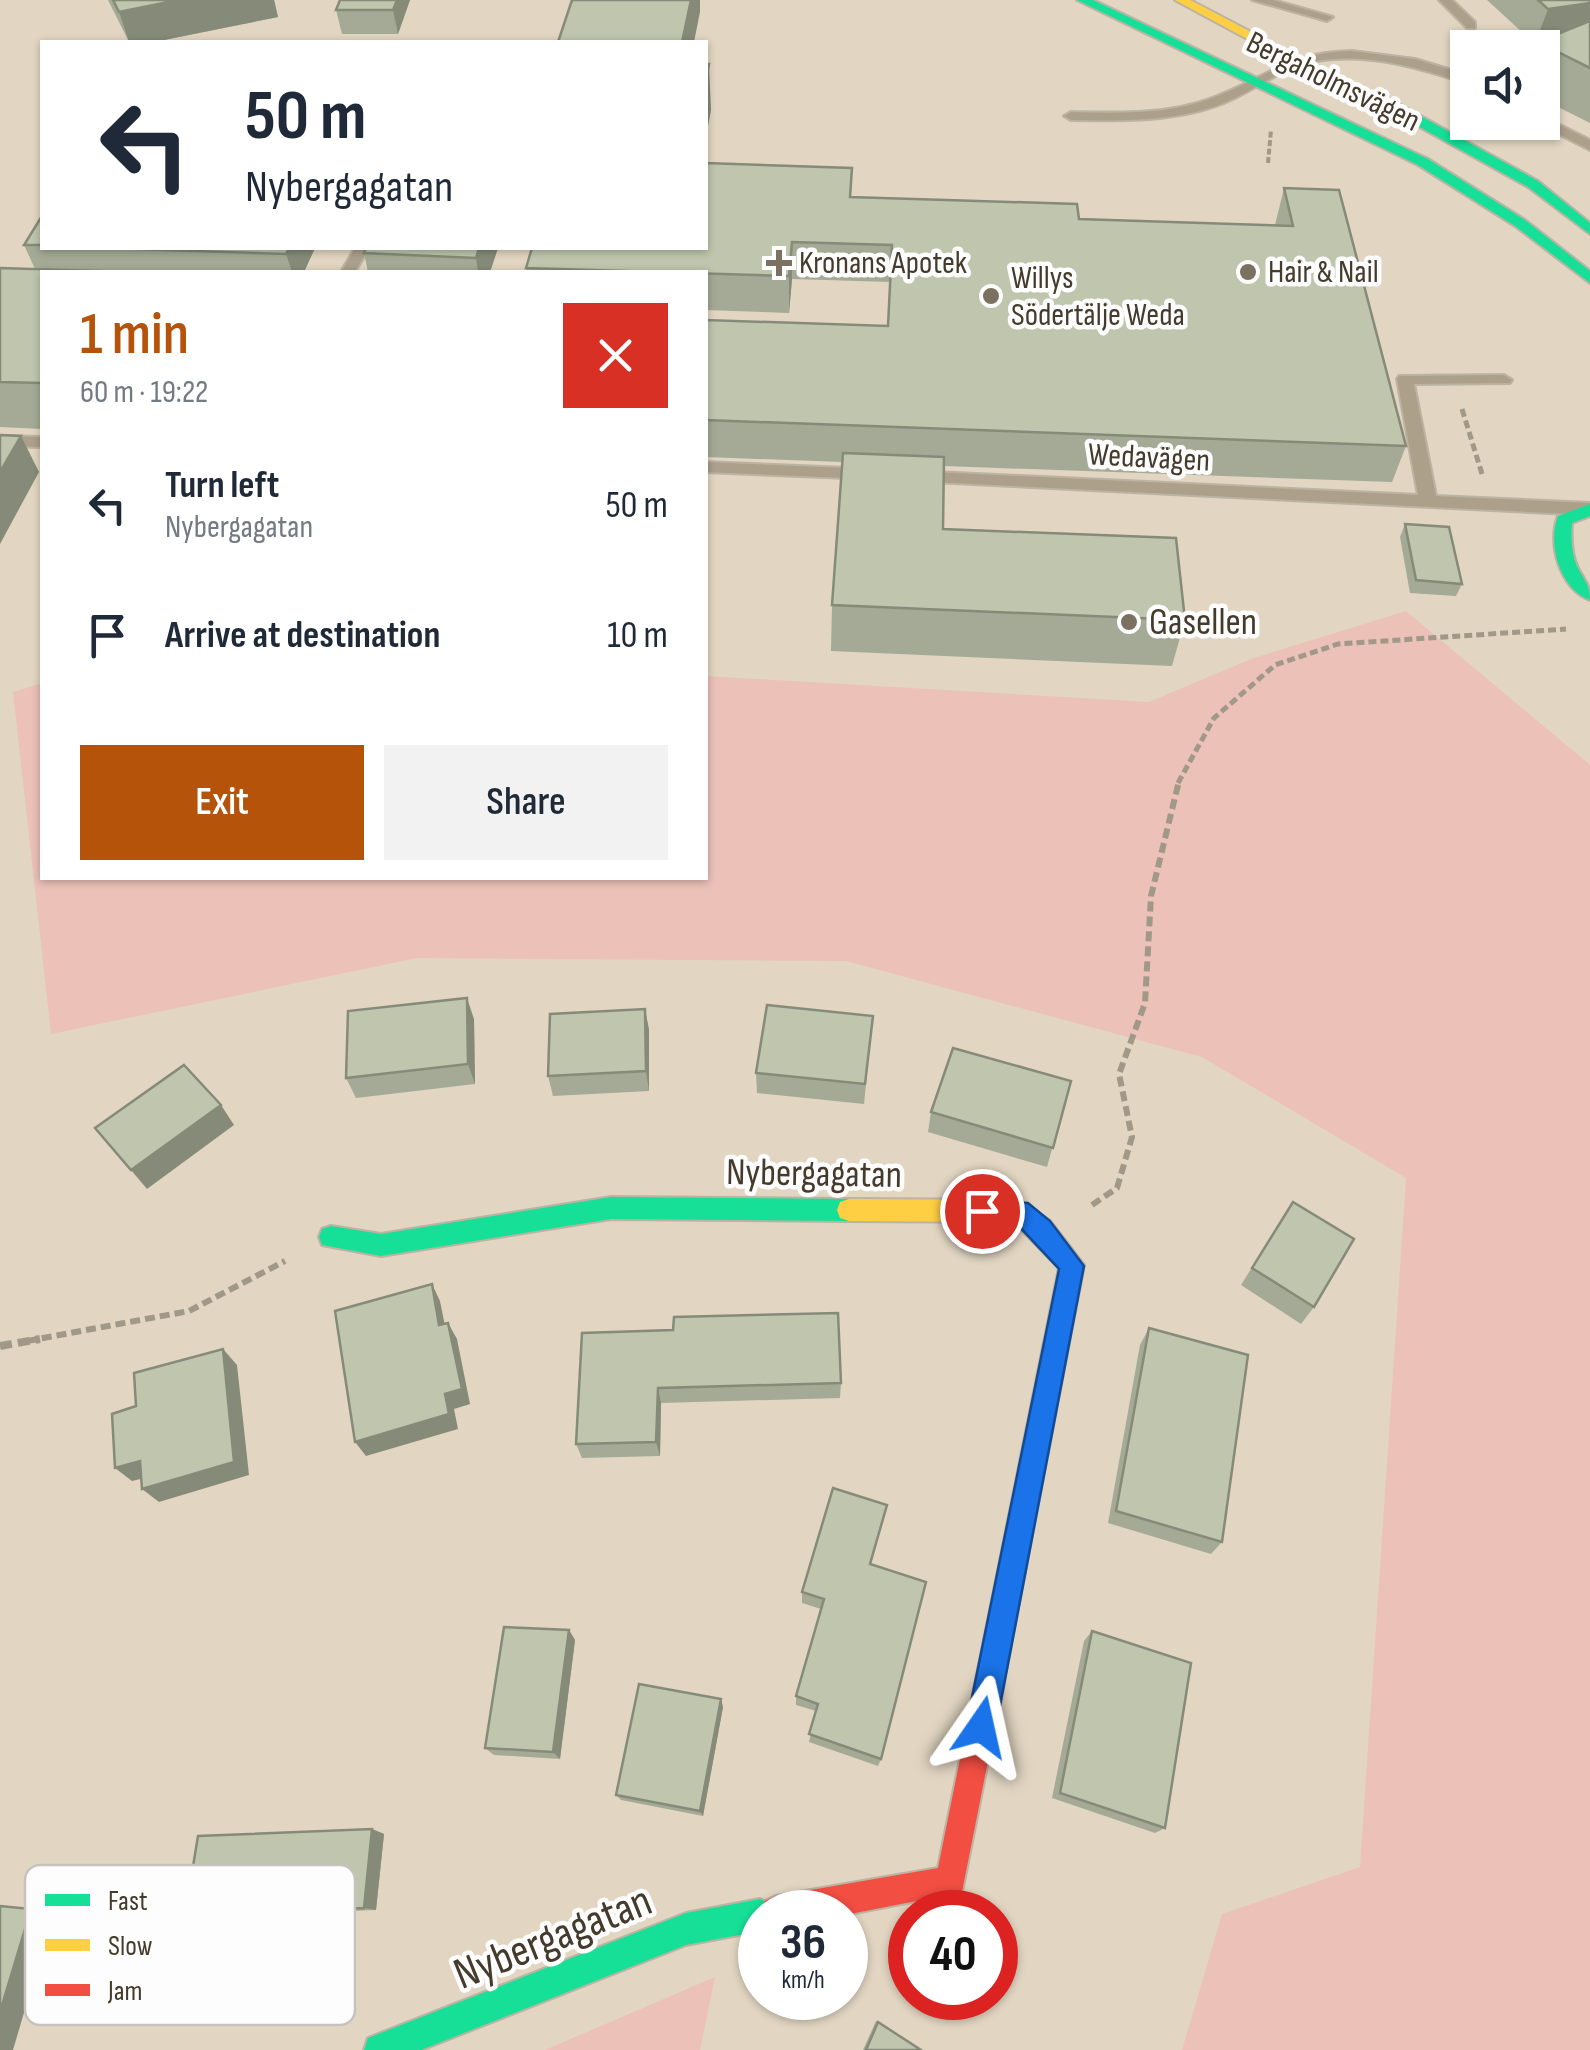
<!DOCTYPE html>
<meta charset="utf-8">
<style>
body{margin:0;font-family:"Sofia Sans Condensed",sans-serif;background:#f2f2f3;color:#1f2937;height:100vh;display:flex;flex-direction:column;font-size:38px;white-space:nowrap}
*{box-sizing:border-box;margin:0}
p{font-size:32px;color:#747a83}
.icon{flex:none;width:55px;height:55px;fill:none;stroke:currentColor;stroke-width:2;stroke-linecap:round;stroke-linejoin:round}
.map{position:relative;flex:1;overflow:hidden}
.details{position:absolute;left:40px;top:270px;width:668px;height:610px;display:flex;flex-direction:column;background:#fff;border-radius:0px;box-shadow:0 2px 8px #0004}
.details>*{flex:none}
.hud{position:absolute;left:40px;top:40px;width:668px;height:210px;border-radius:0px;box-shadow:0 2px 8px #0004;background:#fff;color:#1f2937;overflow:hidden}
.tools{position:absolute;left:1450px;top:30px;display:grid;gap:20px}
.tools a{display:grid;place-items:center;width:110px;height:110px;border-radius:0px;background:#fff;box-shadow:0 2px 8px #0004;font-size:50px}
.speed{position:absolute;left:738px;top:1890px;display:flex;gap:20px;font-size:50px;font-weight:700;text-align:center}
.speed>*{display:grid;place-content:center;width:130px;height:130px;border-radius:50%;background:#fff;box-shadow:0 2px 8px #0004;line-height:1}
.speed small{font-size:25px;font-weight:400}
.speed .limit{border:15px solid #d22;background:#fff;color:#111}
.pin{position:absolute;display:grid;place-items:center;width:85px;height:85px;color:#fff;margin:-42px;border:5px solid #fff;border-radius:50%;box-shadow:0 2px 10px #0007}
.me{position:absolute;width:110px;margin:-55px;rotate:11deg;stroke-linejoin:round;filter:drop-shadow(0 0 8px #0008)}
.turn{display:flex;align-items:center;gap:35px;height:210px;padding:0 40px;font-size:45px}
.turn .icon{width:130px;height:130px;stroke-width:2.5}
.turn b{display:block;font-size:70px;line-height:85px}
.round{display:grid;place-items:center;flex:none;width:105px;height:105px;border-radius:0px;background:#f2f2f3}
.overview{display:flex;align-items:center;justify-content:space-between;height:170px;padding:0 40px}
h1{font-size:60px;font-weight:600;line-height:75px;color:#b45309}
.button{display:flex;gap:20px;margin-top:auto;padding:20px 40px}
.button a{flex:1;height:115px;border-radius:0px;background:#b45309;color:#fff;font-size:40px;font-weight:600;line-height:115px;text-align:center}
.button a+a{background:#f2f2f3;color:#1f2937}
ul{padding:0;list-style:none}
li{display:flex;align-items:center;gap:30px;height:130px;padding:0 40px}
li div{flex:1}
li b{display:block;font-size:38px}
li em{font-style:normal}
.map>svg:first-child{display:block}
.green{fill:#ebc1b8}
.lines{fill:none;stroke-linecap:round;stroke-linejoin:round}
.lane-casing{stroke:#bdb3a3;stroke-width:4}
.fast-casing{stroke:#bdb3a3;stroke-width:4}
.slow-casing{stroke:#bdb3a3;stroke-width:4}
.jam-casing{stroke:#bdb3a3;stroke-width:4}
.path-far3{stroke:#a29887;stroke-width:4;stroke-dasharray:6 2.5;stroke-linecap:butt}
.path-far2{stroke:#a29887;stroke-width:5;stroke-dasharray:8 4;stroke-linecap:butt}
.path-far1{stroke:#a29887;stroke-width:6;stroke-dasharray:10 5;stroke-linecap:butt}
.path{stroke:#a29887;stroke-width:8;stroke-dasharray:12 6;stroke-linecap:butt}
.lane{fill:#aca08b;fill-rule:evenodd}
.fast{fill:#16e098;fill-rule:evenodd}
.slow{fill:#ffcf43;fill-rule:evenodd}
.jam{fill:#f24e42;fill-rule:evenodd}
.wall{fill:#a4aa95}
.shaded-wall{fill:#868b79}
.building{fill:#bfc6ad;stroke:#868b79;stroke-width:2.5}
.route{fill:#1a73e8;stroke:#114b97;stroke-width:2.5}
.poi-dot{fill:#7b7160;stroke:#fdfdfd;stroke-width:4}
.labels{text-anchor:middle;dominant-baseline:central;stroke-width:9;stroke-linejoin:round;paint-order:stroke}
.far-street-label{font-size:32px;fill:#443b2c;stroke:#fdfdfd}
.far-poi-label{font-size:32px;fill:#443b2c;stroke:#fdfdfd;text-anchor:start}
.poi-label{font-size:38px;fill:#443b2c;stroke:#fdfdfd;text-anchor:start}
.street-label{font-size:38px;fill:#443b2c;stroke:#fdfdfd}
.near-street-label{font-size:45px;fill:#443b2c;stroke:#fdfdfd}
.key{fill:#fdfdfd;stroke:#c6c3be;stroke-width:2.5}
.key-label{font-size:28px;fill:#443b2c}
</style>
<div class="map">
<svg width="1590" height="2050" viewBox="0 0 1590 2050">
<rect width="100%" height="100%" fill="#e2d6c2"/>
<!-- green -->
<g class="green">
<path d="M1406,611L1590,765V2050H1182L1222,1914L1360,1867L1406,1178L1202,1057L846,961L417,958L51,1034L13,692L42,683V878H705V676L1149,702L1251,659Z"/>
<path d="M715,1977L700,2050H545Z"/>
</g>
<g class="lines">
<defs>
<g id="lane">
<path d="M1252,0H1273L1333,17L1327,21Z"/>
<path d="M1439,0H1452L1475,22V28H1467Z"/>
<path d="M1352,51L1415,59L1468,75V84C1419,68 1368,52 1316,61C1283,67 1255,90 1224,103C1177,122 1122,121 1071,120L1064,116L1071,112C1117,113 1168,115 1212,98C1266,78 1288,52 1352,51Z"/>
<path d="M1542,116L1590,140V150L1537,123L1542,122Z"/>
<path d="M355,248H369L355,272H341Z"/>
<path d="M1504,375L1512,380L1510,383L1414,384L1436,496L1590,503V515L914,481L905,476L914,471L1418,495L1397,379L1399,376Z"/>
<path d="M0,436L42,437V447L0,446Z"/>
<path d="M705,462L872,469L881,474L872,479L705,472Z"/>
</g>
<g id="fast">
<path d="M1077,0H1093L1428,159L1525,220L1590,271V283L1515,226L1418,165Z"/>
<path d="M1389,104H1399L1538,181L1590,223V234L1528,187L1389,110Z"/>
<path d="M1590,504V516L1572,523C1571,538 1571,554 1578,568C1585,582 1590,584 1590,600C1560,589 1547,544 1558,516Z"/>
<path d="M611,1197L849,1199L858,1202L861,1210L858,1218L849,1221L611,1219L381,1256L322,1245L319,1237L322,1229L331,1226L381,1234Z"/>
<path d="M760,1899L771,1904L775,1912H760V1931L686,1945L421,2050H364L368,2038L686,1913Z"/>
</g>
<g id="slow">
<path d="M1175,0H1190L1306,61L1294,64Z"/>
<path d="M849,1199L1019,1200L1050,1221L1084,1265L1004,1680L1000,1690L990,1694L980,1690L976,1680L1059,1268L1014,1222L849,1221L840,1218L837,1210L840,1202Z"/>
</g>
<path id="jam" d="M990,1666L1000,1670L1004,1680L962,1892L845,1915V1912H761L765,1901L776,1896L938,1868L976,1680L980,1670Z"/>
</defs>
<!-- lane casing -->
<use href="#lane" class="lane-casing"/>
<!-- fast casing -->
<use href="#fast" class="fast-casing"/>
<!-- slow casing -->
<use href="#slow" class="slow-casing"/>
<!-- jam casing -->
<use href="#jam" class="jam-casing"/>
<!-- path-far3 -->
<path class="path-far3" d="M1268,163L1271,130"/>
<!-- path-far2 -->
<g class="path-far2">
<path d="M1462,409L1482,474"/>
<path d="M1178,783L1214,718L1275,665L1338,644L1566,629"/>
</g>
<!-- path-far1 -->
<g class="path-far1">
<path d="M1092,1205L1117,1188L1132,1137L1119,1074L1145,1003L1151,896L1179,781"/>
<path d="M27,1341L189,1311L285,1261"/>
</g>
<!-- path -->
<path class="path" d="M0,1346L40,1339"/>
<!-- lane -->
<use href="#lane" class="lane"/>
<!-- fast -->
<use href="#fast" class="fast"/>
<!-- slow -->
<use href="#slow" class="slow"/>
<!-- jam -->
<use href="#jam" class="jam"/>
</g>
<!-- wall -->
<g class="wall">
<path d="M108,0H274L278,17L154,42H129Z"/>
<path d="M340,0H410L398,34H342L336,10Z"/>
<path d="M1487,0H1590V123L1542,99V48H1536L1537,44H1535Z"/>
<path d="M852,168L851,197L1079,219L1275,225L1284,188L1406,446L1392,482L944,466L943,529L1185,620L1172,666L831,651L832,605L842,462L705,457V320L888,326L890,282L792,279L789,313L705,310V272H527L526,268Z"/>
<path d="M42,216V248H315L304,272H42V429L0,427V268L35,269L24,245Z"/>
<path d="M498,248L490,272H368L364,253Z"/>
<path d="M1405,524L1462,584L1456,596L1410,593L1400,537Z"/>
<path d="M645,1009L649,1030V1091L553,1096L548,1076Z"/>
<path d="M873,1016L864,1104L757,1093L756,1073Z"/>
<path d="M474,1019L475,1084L356,1098L346,1078Z"/>
<path d="M1071,1081L1047,1167L928,1132L931,1112Z"/>
<path d="M1293,1202L1314,1307L1301,1324L1241,1285Z"/>
<path d="M1149,1328L1222,1542L1211,1554L1108,1523L1140,1345Z"/>
<path d="M582,1333L841,1383L840,1398L661,1403L660,1456L582,1458L576,1444Z"/>
<path d="M887,1505L871,1564L881,1759L878,1766L809,1742L816,1711L796,1705V1696L821,1609L802,1603V1592Z"/>
<path d="M569,1630L575,1640L560,1759L494,1755L485,1748Z"/>
<path d="M1092,1631L1165,1828L1155,1833L1052,1798L1084,1641Z"/>
<path d="M723,1707L703,1816L621,1800L616,1795Z"/>
<path d="M372,1829L384,1834L376,1910L324,1912L320,1948L240,1951L223,1950L228,1916L203,1917L185,1915Z"/>
<path d="M876,2021L878,2022L921,2050H863Z"/>
</g>
<!-- shaded-wall -->
<g class="shaded-wall">
<path d="M178,0H274L278,17L154,42H129L119,12Z"/>
<path d="M397,0H410L398,34L393,10Z"/>
<path d="M691,0H700V12L694,42H682Z"/>
<path d="M1590,3V36L1538,42L1535,44L1548,9Z"/>
<path d="M709,64L711,110L705,143V86Z"/>
<path d="M792,242V279L789,313V276Z"/>
<path d="M289,248H315L304,272H292L286,254Z"/>
<path d="M479,248H498L490,272H478L476,258Z"/>
<path d="M21,436L39,472L0,544V472Z"/>
<path d="M467,998L474,1019L475,1084L468,1064Z"/>
<path d="M645,1009L649,1030V1091L646,1071Z"/>
<path d="M221,1105L234,1125L147,1189L131,1170Z"/>
<path d="M432,1284L440,1301L448,1341L439,1325Z"/>
<path d="M448,1323L457,1339L470,1404L454,1409L458,1429L366,1456L355,1442Z"/>
<path d="M223,1349L237,1365L249,1475L159,1502L142,1489Z"/>
<path d="M658,1388L661,1403L660,1456L656,1442Z"/>
<path d="M140,1461L157,1475L132,1481L115,1468Z"/>
<path d="M569,1630L575,1640L560,1759L553,1752Z"/>
<path d="M721,1699L723,1707L703,1816L700,1811Z"/>
<path d="M372,1829L384,1834L376,1910L364,1908Z"/>
<path d="M31,1909L54,1911L13,2050H0V2012Z"/>
<path d="M310,1910L324,1912L320,1948L305,1947Z"/>
</g>
<!-- building -->
<g class="building">
<path d="M113,0H178L119,12Z"/>
<path d="M340,0H397L393,10H336Z"/>
<path d="M572,0H691L682,42H558Z"/>
<path d="M1538,0H1590V3L1548,9Z"/>
<path d="M1590,21V68L1538,42Z"/>
<path d="M705,64H709L705,86Z"/>
<path d="M705,163L852,168L850,197L1077,204L1079,219L1293,226L1284,188L1339,190L1406,446L705,420V320L888,326L892,245L792,242L789,276L526,268L532,248H705Z"/>
<path d="M42,216V245H24Z"/>
<path d="M105,248H289L286,254Z"/>
<path d="M366,248H479L476,258L364,253Z"/>
<path d="M0,268L128,272H42V383L0,382Z"/>
<path d="M0,435L21,436L0,472Z"/>
<path d="M843,453L944,457L943,529L1176,538L1185,620L832,605Z"/>
<path d="M1405,524L1449,527L1462,584L1416,580Z"/>
<path d="M467,998L468,1064L346,1078L348,1011Z"/>
<path d="M767,1005L873,1016L865,1084L756,1073Z"/>
<path d="M645,1009L646,1071L548,1076L550,1014Z"/>
<path d="M953,1048L1071,1081L1053,1148L931,1112Z"/>
<path d="M184,1065L221,1105L131,1170L95,1128Z"/>
<path d="M1293,1202L1354,1239L1314,1307L1252,1268Z"/>
<path d="M432,1284L439,1325L448,1323L462,1389L445,1394L449,1414L355,1442L335,1311Z"/>
<path d="M838,1313L841,1383L658,1388L656,1442L576,1444L582,1333L673,1330L674,1317Z"/>
<path d="M1149,1328L1248,1355L1222,1542L1116,1511Z"/>
<path d="M223,1349L234,1462L142,1489L140,1461L115,1468L112,1414L136,1406L134,1373Z"/>
<path d="M833,1488L887,1505L870,1564L926,1582L881,1759L809,1734L818,1704L796,1696L824,1599L802,1592Z"/>
<path d="M504,1627L569,1630L553,1752L485,1748Z"/>
<path d="M1092,1631L1191,1663L1165,1828L1060,1793Z"/>
<path d="M639,1684L721,1699L700,1811L616,1795Z"/>
<path d="M372,1829L364,1908L310,1910L305,1947L223,1950L228,1913L185,1915L198,1836Z"/>
<path d="M0,1906L31,1909L0,2012Z"/>
<path d="M878,2022L921,2050H866Z"/>
</g>
<!-- route -->
<path class="route" d="M982,1200L1028,1203L1050,1221L1084,1266L996,1727L992,1737L981,1742L971,1737L966,1727L1059,1269L1015,1222L974,1219L970,1211L974,1203Z"/>
<!-- markers -->
<g class="poi-dot">
<path d="M774 248h10v10h10v10h-10v10h-10v-10h-10v-10h10z"/>
<circle cx="1248" cy="272" r="10"/>
<circle cx="991" cy="296" r="10"/>
<circle cx="1129" cy="622" r="10"/>
</g>
<g class="labels">
<!-- far-street labels -->
<g class="far-street-label">
<text transform="translate(1333 82) rotate(26)">Bergaholmsvägen</text>
<text transform="translate(1149 458) rotate(3)">Wedavägen</text>
</g>
<!-- far-poi labels -->
<g class="far-poi-label">
<text x="799" y="263">Kronans Apotek</text>
<text x="1268" y="272">Hair &amp; Nail</text>
<text x="1011" y="278">Willys<tspan x="1011" dy="37">Södertälje Weda</tspan></text>
</g>
<!-- poi labels -->
<g class="poi-label">
<text x="1149" y="622">Gasellen</text>
</g>
<!-- street labels -->
<g class="street-label">
<text transform="translate(814 1174) rotate(1)">Nybergagatan</text>
</g>
<!-- near-street labels -->
<g class="near-street-label">
<text transform="translate(553 1938) rotate(-22)">Nybergagatan</text>
</g>
</g>
<!-- legend -->
<rect x="25" y="1865" width="330" height="160" rx="15" class="key"/>
<rect x="45" y="1894" width="45" height="12" fill="#16e098"/>
<rect x="45" y="1939" width="45" height="12" fill="#ffcf43"/>
<rect x="45" y="1984" width="45" height="12" fill="#f24e42"/>
<g class="key-label">
<text x="108" y="1910">Fast</text>
<text x="108" y="1955">Slow</text>
<text x="108" y="2000">Jam</text>
</g>
</svg>
<div class="tools">
<a><svg class="icon" aria-label="sound" viewBox="0 0 24 24"><path d="M4 9h4l5-4v14l-5-4H4zM17 9q2 3 0 6"/></svg></a>
</div>
<div class="speed"><div>36<small>km/h</small></div><div class="limit">40</div></div>
<div class="pin" style="left:982px;top:1211px;background:#d93025"><svg class="icon" aria-label="arrive" viewBox="0 0 24 24"><path d="M6 21V4h12l-3 4 3 4H6"/></svg></div>
<svg class="me" style="left:981px;top:1727px" viewBox="-20 -20 40 40"><path d="M0-17L14 15 0 8-14 15z" fill="#1a73e8" stroke="#fff" stroke-width="4"/></svg>
<div class="hud">
<div class="turn"><svg class="icon" aria-label="left" viewBox="0 0 24 24"><path d="M17 20v-9H6M10 6l-5 5 5 5"/></svg><div><b>50 m</b>Nybergagatan</div></div>
</div>
<section class="details">
<div class="overview"><div><h1>1 min</h1><p>60 m · 19:22</p></div><a class="round" style="background:#d93025;color:#fff"><svg class="icon" aria-label="close" viewBox="0 0 24 24"><path d="M6 6l12 12M18 6L6 18"/></svg></a></div>
<ul>
<li><svg class="icon" aria-label="left" viewBox="0 0 24 24"><path d="M17 20v-9H6M10 6l-5 5 5 5"/></svg><div><b>Turn left</b><p>Nybergagatan</p></div><em>50 m</em></li>
<li><svg class="icon" aria-label="arrive" viewBox="0 0 24 24"><path d="M6 21V4h12l-3 4 3 4H6"/></svg><div><b>Arrive at destination</b></div><em>10 m</em></li>
</ul>
<div class="button"><a>Exit</a><a>Share</a></div>
</section>
</div>
